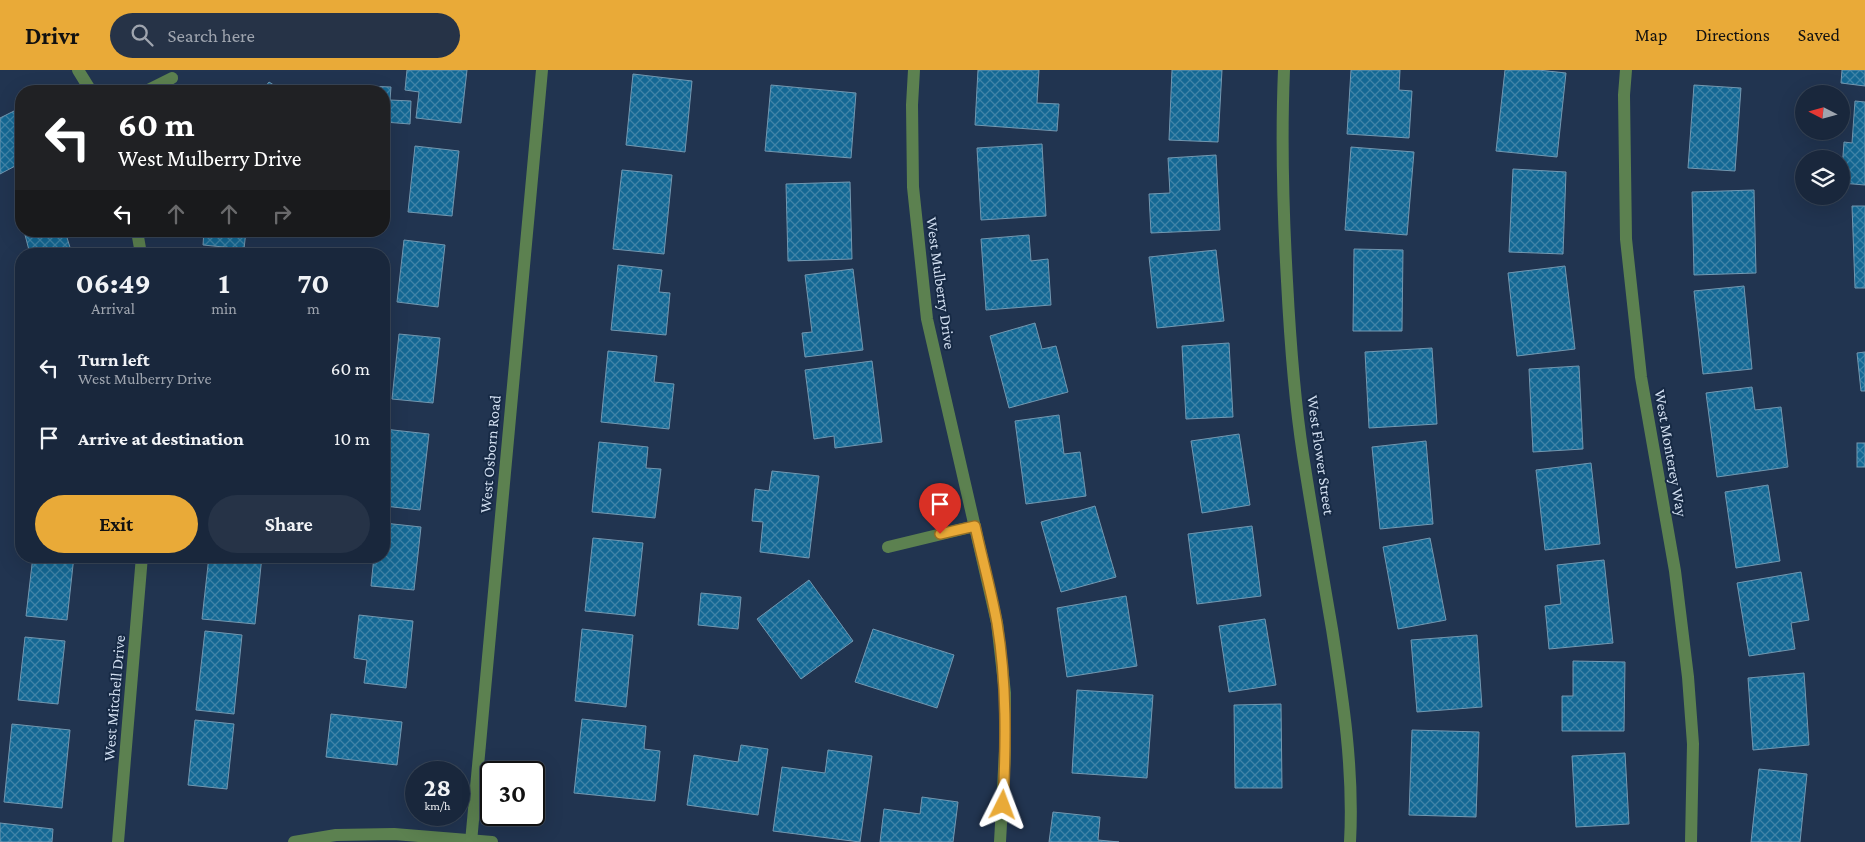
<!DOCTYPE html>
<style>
body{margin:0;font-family:"Crimson Pro",serif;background:#263347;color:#f1f3f6;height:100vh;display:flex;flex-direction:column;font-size:19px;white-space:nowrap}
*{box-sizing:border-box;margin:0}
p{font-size:16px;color:#9fa5af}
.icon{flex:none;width:28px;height:28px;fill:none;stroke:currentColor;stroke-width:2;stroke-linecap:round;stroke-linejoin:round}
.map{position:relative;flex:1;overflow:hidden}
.drawer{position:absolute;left:15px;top:178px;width:375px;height:315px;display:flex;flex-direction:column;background:#19273c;border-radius:20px;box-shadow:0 5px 20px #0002,0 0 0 1px #374456}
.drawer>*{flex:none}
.hud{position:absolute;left:15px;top:15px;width:375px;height:152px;border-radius:20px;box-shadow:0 5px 20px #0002,0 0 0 1px #374456;background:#202124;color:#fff;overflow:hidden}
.needle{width:32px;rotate:276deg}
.fabs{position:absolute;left:1795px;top:15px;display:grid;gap:10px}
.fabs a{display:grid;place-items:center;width:55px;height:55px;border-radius:50%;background:#19273c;box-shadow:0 5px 20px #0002,0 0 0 1px #374456;font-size:25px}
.speed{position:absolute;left:405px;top:691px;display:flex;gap:10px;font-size:25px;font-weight:700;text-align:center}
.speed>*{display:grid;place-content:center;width:65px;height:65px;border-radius:50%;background:#19273c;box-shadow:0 5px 20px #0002,0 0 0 1px #374456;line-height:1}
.speed small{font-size:12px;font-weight:400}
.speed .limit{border:2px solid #111;border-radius:8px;background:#fff;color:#111}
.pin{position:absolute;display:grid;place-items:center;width:42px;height:42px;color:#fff;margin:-51px -21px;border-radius:50% 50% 50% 0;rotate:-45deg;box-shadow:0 0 5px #0007}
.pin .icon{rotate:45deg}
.me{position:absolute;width:55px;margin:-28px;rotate:3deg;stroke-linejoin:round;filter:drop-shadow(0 0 4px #0008)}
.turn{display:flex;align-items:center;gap:18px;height:105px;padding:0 20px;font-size:22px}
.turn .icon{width:65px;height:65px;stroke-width:2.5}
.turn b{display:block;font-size:35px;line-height:42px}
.lanes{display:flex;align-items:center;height:48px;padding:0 20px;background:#0003;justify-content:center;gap:25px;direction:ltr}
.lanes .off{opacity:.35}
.eta{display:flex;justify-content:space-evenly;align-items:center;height:85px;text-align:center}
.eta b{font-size:30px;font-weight:700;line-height:35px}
.cta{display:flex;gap:10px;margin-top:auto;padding:10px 20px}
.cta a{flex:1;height:58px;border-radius:30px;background:#e9aa38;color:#111;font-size:20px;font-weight:700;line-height:58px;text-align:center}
.cta a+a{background:#263347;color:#f1f3f6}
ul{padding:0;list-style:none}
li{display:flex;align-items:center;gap:15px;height:70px;padding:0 20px}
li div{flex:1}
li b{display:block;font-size:19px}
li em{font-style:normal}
header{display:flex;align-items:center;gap:30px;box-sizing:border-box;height:70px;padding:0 25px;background:#e9aa38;color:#111}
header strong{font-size:24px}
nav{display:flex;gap:28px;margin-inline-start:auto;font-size:18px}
.search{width:350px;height:45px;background:#263347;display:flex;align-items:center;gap:12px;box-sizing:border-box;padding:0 18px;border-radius:28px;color:#9fa5af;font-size:19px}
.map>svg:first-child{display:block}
.building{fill:url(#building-cross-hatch);stroke:#7297b0}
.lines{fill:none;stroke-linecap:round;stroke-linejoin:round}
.minor{stroke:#5c8150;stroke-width:12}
.route-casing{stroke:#976e24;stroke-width:12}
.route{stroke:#e9aa38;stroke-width:9}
.labels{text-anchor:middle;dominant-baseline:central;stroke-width:4;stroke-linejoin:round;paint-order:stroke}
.street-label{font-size:16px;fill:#d1def0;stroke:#172a45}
</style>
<header>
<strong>Drivr</strong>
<div class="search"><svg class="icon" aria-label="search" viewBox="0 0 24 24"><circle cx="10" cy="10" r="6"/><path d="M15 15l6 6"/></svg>Search here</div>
<nav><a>Map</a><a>Directions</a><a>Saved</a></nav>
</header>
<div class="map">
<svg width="1865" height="772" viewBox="0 0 1865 772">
<defs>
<pattern id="building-cross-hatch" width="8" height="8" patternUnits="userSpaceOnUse" patternTransform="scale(1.25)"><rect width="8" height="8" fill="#146894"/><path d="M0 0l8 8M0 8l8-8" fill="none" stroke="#4084a8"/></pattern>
</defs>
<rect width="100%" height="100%" fill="#213450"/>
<!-- building -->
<g class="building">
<path d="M407,0H467L461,53L416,48L419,22L405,20Z"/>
<path d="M978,0H1039L1037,33L1059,34L1057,61L975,55Z"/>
<path d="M1172,0H1222L1218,72L1169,70Z"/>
<path d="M1351,0H1400L1399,20L1412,21L1409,68L1347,64Z"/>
<path d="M1505,0H1538L1566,3L1557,87L1496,81Z"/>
<path d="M1842,0H1865V16L1841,13Z"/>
<path d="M633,4L692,11L685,82L626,75Z"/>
<path d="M269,12L283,21H262Z"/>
<path d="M771,15L856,23L851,88L765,81Z"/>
<path d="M1694,15L1741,18L1735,101L1688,98Z"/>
<path d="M365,16L391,17L390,30L411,31L410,54L384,52V21H364Z"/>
<path d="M1855,31L1865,32V115L1841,113L1844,72L1852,73Z"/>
<path d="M20,38L21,41V93L0,104V48Z"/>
<path d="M1042,74L1046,146L981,150L977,78Z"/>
<path d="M415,76L459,81L452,146L408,142Z"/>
<path d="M1351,77L1414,82L1407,165L1345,160Z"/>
<path d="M1216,85L1220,160L1151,163L1149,124L1170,123L1168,88Z"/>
<path d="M1513,99L1566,102L1563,184L1509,182Z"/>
<path d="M622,100L672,105L664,184L613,179Z"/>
<path d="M850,112L852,189L788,191L786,114Z"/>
<path d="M1754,120L1756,203L1694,205L1692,122Z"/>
<path d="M1852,136H1865V218H1855Z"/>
<path d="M24,161H65L72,184H30Z"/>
<path d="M204,161H246L244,179L203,175Z"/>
<path d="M1029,165L1031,191L1048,189L1051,235L986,240L981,169Z"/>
<path d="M404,170L445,175L438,237L397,232Z"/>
<path d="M1354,179L1403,180L1402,261H1353Z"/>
<path d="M1216,180L1224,251L1157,258L1149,187Z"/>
<path d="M618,195L662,200L659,222L670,223L666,265L611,260Z"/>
<path d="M1565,196L1575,279L1517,286L1508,203Z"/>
<path d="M853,199L863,280L805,287L802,263L812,262L805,205Z"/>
<path d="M1744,216L1752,299L1703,304L1694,221Z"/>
<path d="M1035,253L1042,279L1056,276L1068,322L1009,338L990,266Z"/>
<path d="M399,264L440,268L433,333L392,329Z"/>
<path d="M1229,273L1233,347L1186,349L1182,276Z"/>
<path d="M1432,278L1437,354L1369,358L1365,282Z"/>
<path d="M608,281L657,286L654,312L674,314L669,359L601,352Z"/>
<path d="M1865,282V321H1861L1857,283Z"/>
<path d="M872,291L882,372L835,378L834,366L814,369L805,300Z"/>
<path d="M1579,296L1583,379L1533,382L1529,299Z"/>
<path d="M1752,317L1755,340L1781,337L1788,397L1717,407L1706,323Z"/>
<path d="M1059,345L1064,384L1080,382L1086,426L1026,434L1015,351Z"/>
<path d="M384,359L429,364L420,440L384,436Z"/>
<path d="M1239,364L1250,435L1202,443L1191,371Z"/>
<path d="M1426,371L1433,454L1380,459L1372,377Z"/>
<path d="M599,372L648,377L646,398L661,399L655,448L592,442Z"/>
<rect x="1857" y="373" width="8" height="24"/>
<path d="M1591,393L1600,474L1545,480L1536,400Z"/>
<path d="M772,401L819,406L809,488L760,482L763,452L752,451L755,419L769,421Z"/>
<path d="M1768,415L1780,491L1736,498L1725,422Z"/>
<path d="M1095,436L1116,507L1061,522L1041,452Z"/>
<path d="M384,453L421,457L414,520L371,516L374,486H384Z"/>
<path d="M1252,456L1261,526L1197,534L1188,464Z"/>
<path d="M593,468L643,473L635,546L585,541Z"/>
<path d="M1430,468L1446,550L1398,559L1383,477Z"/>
<path d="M33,486H74L67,550L26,546Z"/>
<path d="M209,486H262L255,554L202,549Z"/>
<path d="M1604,490L1613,573L1549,579L1545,536L1561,534L1557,495Z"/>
<path d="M1801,502L1809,550L1791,553L1795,579L1749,586L1737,513Z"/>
<path d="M809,510L853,571L801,609L757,549Z"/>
<path d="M701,523L741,527L738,559L698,555Z"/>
<path d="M1126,526L1137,596L1067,607L1057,538Z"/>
<path d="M359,545L413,551L406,618L364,613L367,590L354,588Z"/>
<path d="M1265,549L1276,615L1229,622L1219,556Z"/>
<path d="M582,559L633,565L626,637L575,631Z"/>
<path d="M873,559L954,585L937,638L855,612Z"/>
<path d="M205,561L242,565L234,644L196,640Z"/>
<path d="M1477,565L1482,637L1417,642L1411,570Z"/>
<path d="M25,567L65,571L58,634L18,630Z"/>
<path d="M1573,591L1625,592L1624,661H1562V626H1573Z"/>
<path d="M1804,603L1809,675L1753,680L1748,608Z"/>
<path d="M1077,620L1153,625L1147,708L1072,703Z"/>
<path d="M1281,634L1282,718H1235L1234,635Z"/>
<path d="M331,644L402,652L397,695L326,687Z"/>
<path d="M582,649L646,656L644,679L660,681L655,731L574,723Z"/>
<path d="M195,650L234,654L227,719L188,715Z"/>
<path d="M12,654L70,660L62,738L4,732Z"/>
<path d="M1412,660L1479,662L1476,747L1409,745Z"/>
<path d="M741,675L768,679L758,745L687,735L694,685L738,692Z"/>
<path d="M828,680L872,686L860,772L773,761L782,697L825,703Z"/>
<path d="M1625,683L1629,754L1576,757L1572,686Z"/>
<path d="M1759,699L1807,704L1800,772H1751Z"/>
<path d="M922,727L958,732L953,772H880L884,739L920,744Z"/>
<path d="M1053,742L1100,747L1098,770L1119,772H1049Z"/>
<path d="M0,753L53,759L52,772H0Z"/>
</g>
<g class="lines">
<!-- minor -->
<g class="minor">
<path d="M78,0L91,21"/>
<path d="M914,0L912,35L913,117L927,249L997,553L1005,623V681L1000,772"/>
<path d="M1284,0C1281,70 1283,140 1287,211C1290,269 1294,327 1303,385C1312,443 1322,501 1332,559C1343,629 1354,700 1350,772"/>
<path d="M1626,0L1624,25L1626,169L1641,307L1675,501L1688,607L1693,674L1691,772"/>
<path d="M146,21L172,8"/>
<path d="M137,161L141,184"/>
<path d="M888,477L975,456"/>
<path d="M118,772L142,486"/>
<path d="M294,772L336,765L394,764L492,772"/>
<path d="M471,772L542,0"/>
</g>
</g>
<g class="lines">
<defs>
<path id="route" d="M940,464L975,456C982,488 991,520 997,553C1007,613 1006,674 1003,735"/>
</defs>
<!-- route casing -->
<use href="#route" class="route-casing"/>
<!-- route -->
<use href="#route" class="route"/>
</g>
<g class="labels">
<!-- street labels -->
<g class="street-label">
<text transform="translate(941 213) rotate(82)">West Mulberry Drive</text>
<text transform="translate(1671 383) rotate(80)">West Monterey Way</text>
<text transform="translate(490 384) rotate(-85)">West Osborn Road</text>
<text transform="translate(1321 385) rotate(82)">West Flower Street</text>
<text transform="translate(114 628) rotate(-85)">West Mitchell Drive</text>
</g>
</g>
</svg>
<div class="fabs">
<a><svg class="needle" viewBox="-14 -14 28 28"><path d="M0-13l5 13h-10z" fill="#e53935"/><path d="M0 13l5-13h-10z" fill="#9fa5af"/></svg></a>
<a><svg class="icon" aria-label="layers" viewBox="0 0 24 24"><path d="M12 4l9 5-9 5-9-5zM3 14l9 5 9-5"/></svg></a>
</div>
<div class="speed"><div>28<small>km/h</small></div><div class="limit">30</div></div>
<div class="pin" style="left:940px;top:464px;background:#d93025"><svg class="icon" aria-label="arrive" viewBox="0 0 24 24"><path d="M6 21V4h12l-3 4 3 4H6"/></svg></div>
<svg class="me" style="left:1003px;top:735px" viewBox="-20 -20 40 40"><path d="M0-17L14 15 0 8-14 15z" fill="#e9aa38" stroke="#fff" stroke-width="4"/></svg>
<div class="hud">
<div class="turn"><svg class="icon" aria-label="left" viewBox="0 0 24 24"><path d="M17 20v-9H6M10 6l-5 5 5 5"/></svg><div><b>60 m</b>West Mulberry Drive</div></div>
<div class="lanes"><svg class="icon" aria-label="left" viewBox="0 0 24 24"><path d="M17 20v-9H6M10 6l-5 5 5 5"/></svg><svg class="icon off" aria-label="ahead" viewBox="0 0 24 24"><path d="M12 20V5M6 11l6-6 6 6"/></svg><svg class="icon off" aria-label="ahead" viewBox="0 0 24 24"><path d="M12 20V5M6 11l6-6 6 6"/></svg><svg class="icon off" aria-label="right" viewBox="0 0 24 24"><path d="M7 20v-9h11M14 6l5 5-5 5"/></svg></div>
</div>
<section class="drawer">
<div class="eta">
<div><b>06:49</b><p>Arrival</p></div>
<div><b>1</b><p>min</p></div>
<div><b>70</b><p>m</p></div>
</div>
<ul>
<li><svg class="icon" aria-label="left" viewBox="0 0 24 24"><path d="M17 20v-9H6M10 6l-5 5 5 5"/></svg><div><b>Turn left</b><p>West Mulberry Drive</p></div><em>60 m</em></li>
<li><svg class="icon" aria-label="arrive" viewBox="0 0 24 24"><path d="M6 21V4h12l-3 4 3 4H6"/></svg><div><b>Arrive at destination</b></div><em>10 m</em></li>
</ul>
<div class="cta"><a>Exit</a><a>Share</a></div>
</section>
</div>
